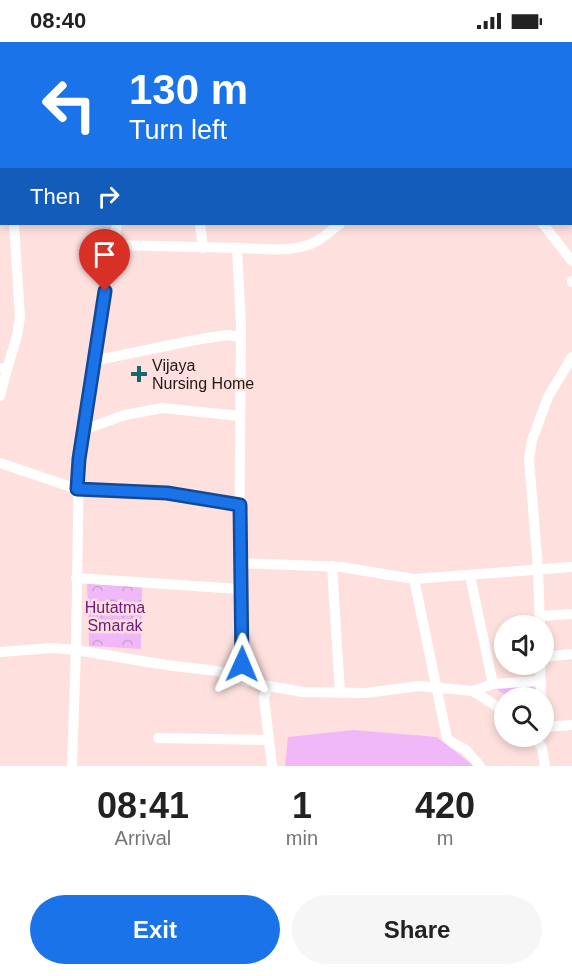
<!DOCTYPE html>
<style>
body{margin:0;font-family:Helvetica,sans-serif;background:#f6f6f6;color:#222;height:100vh;display:flex;flex-direction:column;font-size:22px;white-space:nowrap}
*{box-sizing:border-box;margin:0}
p{font-size:20px;color:#767676}
.icon{flex:none;width:33px;height:33px;fill:none;stroke:currentColor;stroke-width:2;stroke-linecap:round;stroke-linejoin:round}
.map{position:relative;height:724px;overflow:hidden}
.details{display:flex;flex-direction:column;background:#fff;flex:1}
.details>*{flex:none}
.hud{position:absolute;left:0px;top:0px;width:573px;height:183px;box-shadow:0 3px 9px #0003;background:#1a73e8;color:#fff;overflow:hidden}
.fabs{position:absolute;left:494px;top:573px;display:grid;gap:12px}
.fabs a{display:grid;place-items:center;width:60px;height:60px;border-radius:50%;background:#fff;box-shadow:0 3px 9px #0003;font-size:30px}
.pin{position:absolute;display:grid;place-items:center;width:51px;height:51px;color:#fff;margin:-62px -26px;border-radius:50% 50% 50% 0;rotate:-45deg;box-shadow:0 0 6px #0007}
.pin .icon{rotate:45deg}
.me{position:absolute;width:66px;margin:-33px;rotate:1deg;stroke-linejoin:round;filter:drop-shadow(0 0 4px #0008)}
.turn{display:flex;align-items:center;gap:21px;height:126px;padding:0 30px;font-size:27px}
.turn .icon{width:78px;height:78px;stroke-width:2.5}
.turn b{display:block;font-size:42px;line-height:51px}
.then{display:flex;align-items:center;height:57px;padding:0 30px;background:#0003;gap:12px;font-size:22px}
.eta{display:flex;justify-content:space-evenly;align-items:center;height:102px;text-align:center}
.eta b{font-size:36px;font-weight:700;line-height:42px}
.action{display:flex;gap:12px;margin-top:auto;padding:12px 30px}
.action a{flex:1;height:69px;border-radius:36px;background:#1a73e8;color:#fff;font-size:24px;font-weight:700;line-height:69px;text-align:center}
.action a+a{background:#f6f6f6;color:#222}
.status{display:flex;justify-content:space-between;align-items:center;height:42px;padding:0 30px;background:#fff;direction:ltr}
.status svg{height:16px;fill:currentColor}
.map>svg:first-child{display:block}
.park{fill:url(#park-crowns)}
.pitch{fill:#f0b8f8}
.lines{fill:none;stroke-linecap:round;stroke-linejoin:round}
.minor{stroke:#fff;stroke-width:10}
.route-casing{stroke:#114b97;stroke-width:15}
.route{stroke:#1a73e8;stroke-width:10}
.poi-dot{fill:#19676c;stroke:#fee1df;stroke-width:2}
.labels{text-anchor:middle;dominant-baseline:central;stroke-width:5;stroke-linejoin:round;paint-order:stroke}
.poi-label{font-size:16px;fill:#261615;stroke:#fee1df;text-anchor:start}
.park-label{font-size:16px;fill:#761784;stroke:#fee1df}
</style>
<div class="status"><b>08:40</b><svg viewBox="0 0 49 12"><path d="M0 12V9h3v3zM5 12V6h3v6zM10 12V3h3v9zM15 12V0h3v12zM26 1h20v11H26zM47 4h2v5h-2z"/></svg></div>
<div class="map">
<svg width="572" height="724" viewBox="0 0 572 724">
<defs>
<pattern id="park-crowns" width="20" height="18" patternUnits="userSpaceOnUse" patternTransform="scale(1.5)"><rect width="20" height="18" fill="#f0b8f8"/><path d="M2 6a3 3 0 1 1 6 0M12 15a3 3 0 1 1 6 0" fill="none" stroke="#ce9dd4"/></pattern>
</defs>
<rect width="100%" height="100%" fill="#fee1df"/>
<!-- park -->
<g class="park">
<path d="M87,539L142,545L141,607L89,604Z"/>
<path d="M532,644L536,647L538,655C523,655 506,658 496,646Z"/>
</g>
<!-- pitch -->
<path class="pitch" d="M353,688L437,695L474,724H285L288,695Z"/>
<g class="lines">
<!-- minor -->
<g class="minor">
<path d="M88,0L89,2"/>
<path d="M234,0L235,2"/>
<path d="M309,0L311,2"/>
<path d="M357,0L359,2"/>
<path d="M149,2L154,0"/>
<path d="M254,2L264,0"/>
<path d="M0,27H2"/>
<path d="M200,182L203,206"/>
<path d="M543,182L572,219"/>
<path d="M113,203L237,206L241,284L239,547L242,577L240,637"/>
<path d="M237,206C261,206 295,212 317,199C325,195 332,187 340,182"/>
<path d="M572,239V240"/>
<path d="M93,319L195,298L227,293L240,295"/>
<path d="M7,327L17,294L20,275L14,182"/>
<path d="M0,354L7,327L3,326"/>
<path d="M83,388L125,373L162,366L240,374"/>
<path d="M0,421L77,447L167,451L240,463"/>
<path d="M240,521L341,525L414,537"/>
<path d="M332,524L340,651"/>
<path d="M470,534L493,642"/>
<path d="M76,536L239,547"/>
<path d="M540,574L572,572"/>
<path d="M540,584L538,527L529,417L532,398L548,355L572,315"/>
<path d="M0,610L52,606L76,608L79,417L117,182"/>
<path d="M543,615L572,612"/>
<path d="M540,622L541,656"/>
<path d="M268,644L264,655L272,724"/>
<path d="M473,649L493,642L541,639"/>
<path d="M543,685L572,683"/>
<path d="M535,694L542,706L545,724"/>
<path d="M158,696L268,698"/>
<path d="M72,724L76,608L166,623L217,629L257,642L303,650L366,651L419,644L473,649L504,669"/>
<path d="M480,724L466,708L453,701L447,696L414,537L572,525"/>
</g>
</g>
<g class="lines">
<defs>
<path id="route" d="M105,249L79,417L77,447L167,451L240,463L242,622"/>
</defs>
<!-- route casing -->
<use href="#route" class="route-casing"/>
<!-- route -->
<use href="#route" class="route"/>
</g>
<!-- markers -->
<path class="poi-dot" d="M136 323h6v6h6v6h-6v6h-6v-6h-6v-6h6z"/>
<g class="labels">
<!-- poi labels -->
<g class="poi-label">
<text x="152" y="323">Vijaya<tspan x="152" dy="18">Nursing Home</tspan></text>
</g>
<!-- park labels -->
<g class="park-label">
<text x="115" y="565">Hutatma<tspan x="115" dy="18">Smarak</tspan></text>
</g>
</g>
</svg>
<div class="fabs">
<a><svg class="icon" aria-label="sound" viewBox="0 0 24 24"><path d="M4 9h4l5-4v14l-5-4H4zM17 9q2 3 0 6"/></svg></a>
<a><svg class="icon" aria-label="search" viewBox="0 0 24 24"><circle cx="10" cy="10" r="6"/><path d="M15 15l6 6"/></svg></a>
</div>
<div class="pin" style="left:105px;top:249px;background:#d93025"><svg class="icon" aria-label="arrive" viewBox="0 0 24 24"><path d="M6 21V4h12l-3 4 3 4H6"/></svg></div>
<svg class="me" style="left:242px;top:622px" viewBox="-20 -20 40 40"><path d="M0-17L14 15 0 8-14 15z" fill="#1a73e8" stroke="#fff" stroke-width="4"/></svg>
<div class="hud">
<div class="turn"><svg class="icon" aria-label="left" viewBox="0 0 24 24"><path d="M17 20v-9H6M10 6l-5 5 5 5"/></svg><div><b>130 m</b>Turn left</div></div>
<div class="then">Then<svg class="icon" aria-label="right" viewBox="0 0 24 24"><path d="M7 20v-9h11M14 6l5 5-5 5"/></svg></div>
</div>
</div>
<section class="details">
<div class="eta">
<div><b>08:41</b><p>Arrival</p></div>
<div><b>1</b><p>min</p></div>
<div><b>420</b><p>m</p></div>
</div>
<div class="action"><a>Exit</a><a>Share</a></div>
</section>
